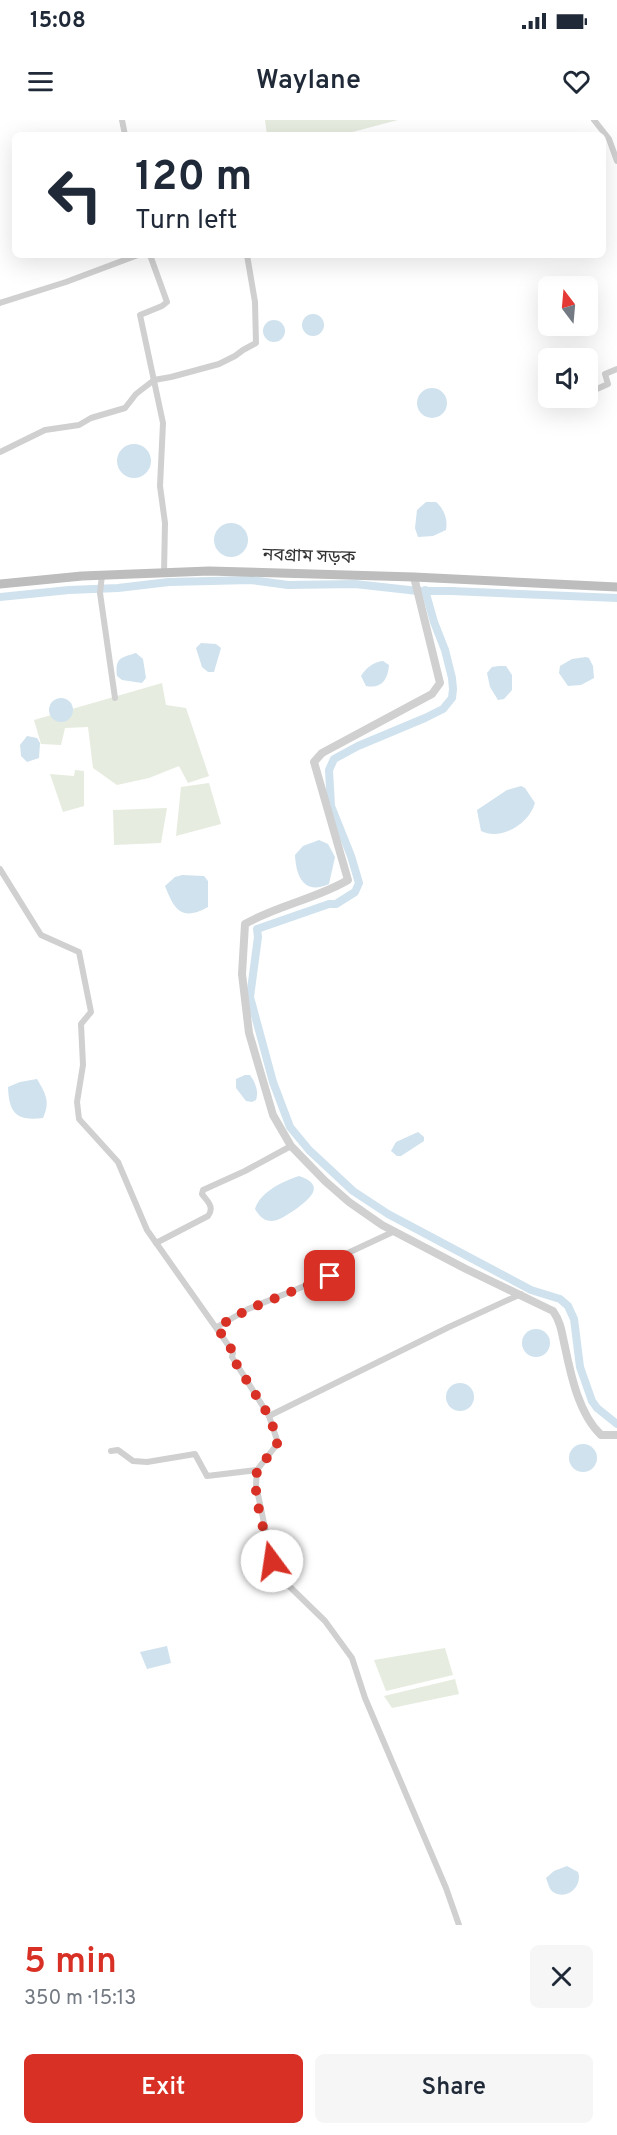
<!DOCTYPE html>
<meta charset="utf-8">
<style>
body{margin:0;font-family:Overpass,"Noto Sans Bengali",sans-serif;background:#f6f6f7;color:#1f2937;height:100vh;display:flex;flex-direction:column;font-size:22px;white-space:nowrap}
*{box-sizing:border-box;margin:0}
p{font-size:20px;color:#747a83}
.icon{flex:none;width:33px;height:33px;fill:none;stroke:currentColor;stroke-width:2;stroke-linecap:round;stroke-linejoin:round}
.map{position:relative;height:1805px;overflow:hidden}
.drawer{display:flex;flex-direction:column;background:#fff;flex:1}
.drawer>*{flex:none}
.guide{position:absolute;left:12px;top:12px;width:594px;height:126px;border-radius:9px;box-shadow:0 6px 24px #0002;background:#fff;color:#1f2937;overflow:hidden}
.needle{width:39px;rotate:344deg}
.controls{position:absolute;left:538px;top:156px;display:grid;gap:12px}
.controls a{display:grid;place-items:center;width:60px;height:60px;border-radius:9px;background:#fff;box-shadow:0 6px 24px #0002;font-size:30px}
.pin{position:absolute;display:grid;place-items:center;width:51px;height:51px;color:#fff;margin:-26px;border-radius:12px;box-shadow:0 3px 9px #0006}
.me{position:absolute;width:66px;margin:-33px;rotate:346deg;stroke-linejoin:round;filter:drop-shadow(0 0 4px #0008)}
.turn{display:flex;align-items:center;gap:21px;height:126px;padding:0 24px;font-size:27px}
.turn .icon{width:78px;height:78px;stroke-width:2.5}
.turn b{display:block;font-size:42px;line-height:51px}
.round{display:grid;place-items:center;flex:none;width:63px;height:63px;border-radius:9px;background:#f6f6f7}
.summary{display:flex;align-items:center;justify-content:space-between;height:102px;padding:0 24px}
h1{font-size:36px;font-weight:600;line-height:45px;color:#d93025}
.cta{display:flex;gap:12px;margin-top:auto;padding:12px 24px}
.cta a{flex:1;height:69px;border-radius:9px;background:#d93025;color:#fff;font-size:24px;font-weight:600;line-height:69px;text-align:center}
.cta a+a{background:#f6f6f7;color:#1f2937}
.status{display:flex;justify-content:space-between;align-items:center;height:42px;padding:0 30px;background:#fff;direction:ltr}
.status svg{height:16px;fill:currentColor}
header{display:flex;justify-content:space-between;align-items:center;height:78px;padding:0 24px;background:#fff;font-size:27px;font-weight:600}
.map>svg:first-child{display:block}
.green{fill:#e6ecdf}
.water{fill:#cfe2ee}
.lines{fill:none;stroke-linecap:round;stroke-linejoin:round}
.canal{stroke:#cfe2ee;stroke-width:8}
.minor{stroke:#d0d0d0;stroke-width:6}
.tertiary{stroke:#d0d0d0;stroke-width:8}
.secondary{stroke:#bdbdbd;stroke-width:9}
.route{stroke:#d93025;stroke-width:10;stroke-dasharray:0 18}
.labels{text-anchor:middle;dominant-baseline:central;stroke-width:6;stroke-linejoin:round;paint-order:stroke}
.street-label{font-size:18px;fill:#333;stroke:#fff}
</style>
<div class="status"><b>15:08</b><svg viewBox="0 0 49 12"><path d="M0 12V9h3v3zM5 12V6h3v6zM10 12V3h3v9zM15 12V0h3v12zM26 1h20v11H26zM47 4h2v5h-2z"/></svg></div>
<header><svg class="icon" aria-label="menu" viewBox="0 0 24 24"><path d="M4 6h16M4 12h16M4 18h16"/></svg>Waylane<svg class="icon" aria-label="heart" viewBox="0 0 24 24"><path d="M12 20l-8-8c-3-5 5-10 8-4 3-6 11-1 8 4z"/></svg></header>
<div class="map">
<svg width="617" height="1805" viewBox="0 0 617 1805">
<rect width="100%" height="100%" fill="#fff"/>
<!-- green -->
<g class="green">
<path d="M265,0H398L341,15H267Z"/>
<path d="M162,563L166,585L186,588L209,656L188,663L179,646L149,658L117,665L93,648L88,607L65,608L61,625L41,624L34,600Z"/>
<path d="M75,650L84,651V686L63,692L50,654L74,656Z"/>
<path d="M209,663L221,704L176,716L181,667Z"/>
<path d="M167,688L161,723L114,725L113,690Z"/>
<path d="M445,1528L453,1555L386,1571L374,1540Z"/>
<path d="M455,1559L459,1574L392,1588L384,1576Z"/>
</g>
<!-- water -->
<g class="water">
<circle cx="313" cy="205" r="11"/>
<circle cx="274" cy="211" r="11"/>
<circle cx="432" cy="283" r="15"/>
<circle cx="134" cy="341" r="17"/>
<path d="M426,382H436C444,389 448,399 446,410L433,416L418,417L415,408L417,390Z"/>
<circle cx="231" cy="420" r="17"/>
<path d="M201,523L216,524L221,528L214,552H208L202,547L196,528Z"/>
<path d="M136,533L143,539L146,558L142,563L122,560L117,556C115,537 121,538 136,533Z"/>
<path d="M586,537L589,538L593,546L594,558L581,565L568,566L559,553L560,546L572,539Z"/>
<path d="M383,541L389,545C388,560 381,569 366,566L361,556C366,548 373,542 383,541Z"/>
<path d="M499,546H506L512,555V570L504,579L498,580L490,567L487,553L492,547Z"/>
<circle cx="61" cy="590" r="12"/>
<path d="M27,616L37,618L40,623L39,638L27,642L21,636L20,625Z"/>
<path d="M521,666L525,668L535,683C529,704 501,721 481,711L477,690L507,670Z"/>
<path d="M319,720L328,724L335,737L329,764C305,775 296,758 295,735L303,726Z"/>
<path d="M182,755L204,756L208,761V787C181,802 174,789 165,766L175,757Z"/>
<path d="M245,955H250C255,962 259,971 256,980L252,982L246,981L236,968V959Z"/>
<path d="M37,959C45,973 51,981 43,998C17,1001 9,994 8,967L20,962Z"/>
<path d="M418,1012L424,1017V1021L401,1036H397L391,1031L396,1022Z"/>
<path d="M299,1056C326,1065 311,1078 296,1089C281,1099 267,1110 255,1089C260,1072 283,1061 299,1056Z"/>
<circle cx="536" cy="1223" r="14"/>
<circle cx="460" cy="1277" r="14"/>
<circle cx="583" cy="1338" r="14"/>
<path d="M167,1526L171,1543L147,1549L140,1532Z"/>
<path d="M567,1746L578,1752C583,1766 567,1781 553,1772C549,1769 548,1763 546,1758L554,1751Z"/>
</g>
<g class="lines">
<!-- canal -->
<g class="canal">
<path d="M425,470L434,502L445,530L452,558L453,569L452,578L443,589L425,598L358,626L334,639L329,650L331,686L351,736L359,763L355,772L336,784H329L257,809L258,817L250,877L273,962L290,1007L309,1030L353,1071L388,1094L531,1170L560,1179L568,1186L574,1199L580,1247L592,1281L597,1288L617,1304"/>
<path d="M0,477L69,470L118,468L169,462L251,460L288,465L355,464L418,471H451L617,478"/>
</g>
<!-- minor -->
<g class="minor">
<path d="M122,0L125,15"/>
<path d="M594,0L609,19L617,41"/>
<path d="M150,135L167,182L162,186L140,195L163,303L160,366L165,403L164,453"/>
<path d="M0,183L66,162L138,135"/>
<path d="M588,273L608,264L605,254L617,249"/>
<path d="M0,332L45,310L79,305L91,298L125,288L136,274L154,260L171,257L219,244L235,236L243,230L256,223L255,182L247,135"/>
<path d="M102,455L100,473L115,578"/>
<path d="M0,749L41,815L79,832L91,892L81,904L83,945L77,982L79,999L118,1042L147,1110L231,1229L233,1233L232,1237L269,1296L278,1323L257,1350L256,1365L272,1441L275,1450L287,1464L325,1501L352,1538L365,1578L446,1768L459,1805"/>
<path d="M156,1123L208,1096C215,1087 207,1081 202,1074L203,1070L245,1051L291,1026"/>
<path d="M217,1207L248,1189L339,1152L341,1149L337,1138L395,1111"/>
<path d="M269,1296L449,1207L521,1174"/>
<path d="M111,1331L118,1330L133,1341L147,1342L195,1334L207,1356L257,1350"/>
</g>
<!-- tertiary -->
<path class="tertiary" d="M414,457L440,563L432,574L322,633L314,642L348,760C316,779 278,785 245,804L242,854L249,913L273,995L291,1026L325,1061L349,1082L382,1105L466,1149L553,1191C561,1202 562,1214 565,1227C571,1256 579,1294 601,1315H617"/>
<!-- secondary -->
<path class="secondary" d="M0,464L82,456L209,451L414,457L617,467"/>
</g>
<g class="lines">
<!-- route -->
<path class="route" d="M272,1441C267,1421 251,1372 257,1352C260,1343 274,1333 278,1321L269,1296L232,1237L233,1232L217,1207L249,1189L330,1156"/>
</g>
<g class="labels">
<!-- street labels -->
<g class="street-label">
<text transform="translate(309 437) rotate(2)">নবগ্রাম সড়ক</text>
</g>
</g>
</svg>
<div class="controls">
<a><svg class="needle" viewBox="-14 -14 28 28"><path d="M0-13l5 13h-10z" fill="#e53935"/><path d="M0 13l5-13h-10z" fill="#747a83"/></svg></a>
<a><svg class="icon" aria-label="sound" viewBox="0 0 24 24"><path d="M4 9h4l5-4v14l-5-4H4zM17 9q2 3 0 6"/></svg></a>
</div>
<div class="pin" style="left:330px;top:1156px;background:#d93025"><svg class="icon" aria-label="arrive" viewBox="0 0 24 24"><path d="M6 21V4h12l-3 4 3 4H6"/></svg></div>
<svg class="me" style="left:272px;top:1441px" viewBox="-20 -20 40 40"><circle r="19" fill="#fff"/><path d="M0-13L10 11 0 6-10 11z" fill="#d93025"/></svg>
<div class="guide">
<div class="turn"><svg class="icon" aria-label="left" viewBox="0 0 24 24"><path d="M17 20v-9H6M10 6l-5 5 5 5"/></svg><div><b>120 m</b>Turn left</div></div>
</div>
</div>
<section class="drawer">
<div class="summary"><div><h1>5 min</h1><p>350 m · 15:13</p></div><a class="round"><svg class="icon" aria-label="close" viewBox="0 0 24 24"><path d="M6 6l12 12M18 6L6 18"/></svg></a></div>
<div class="cta"><a>Exit</a><a>Share</a></div>
</section>
